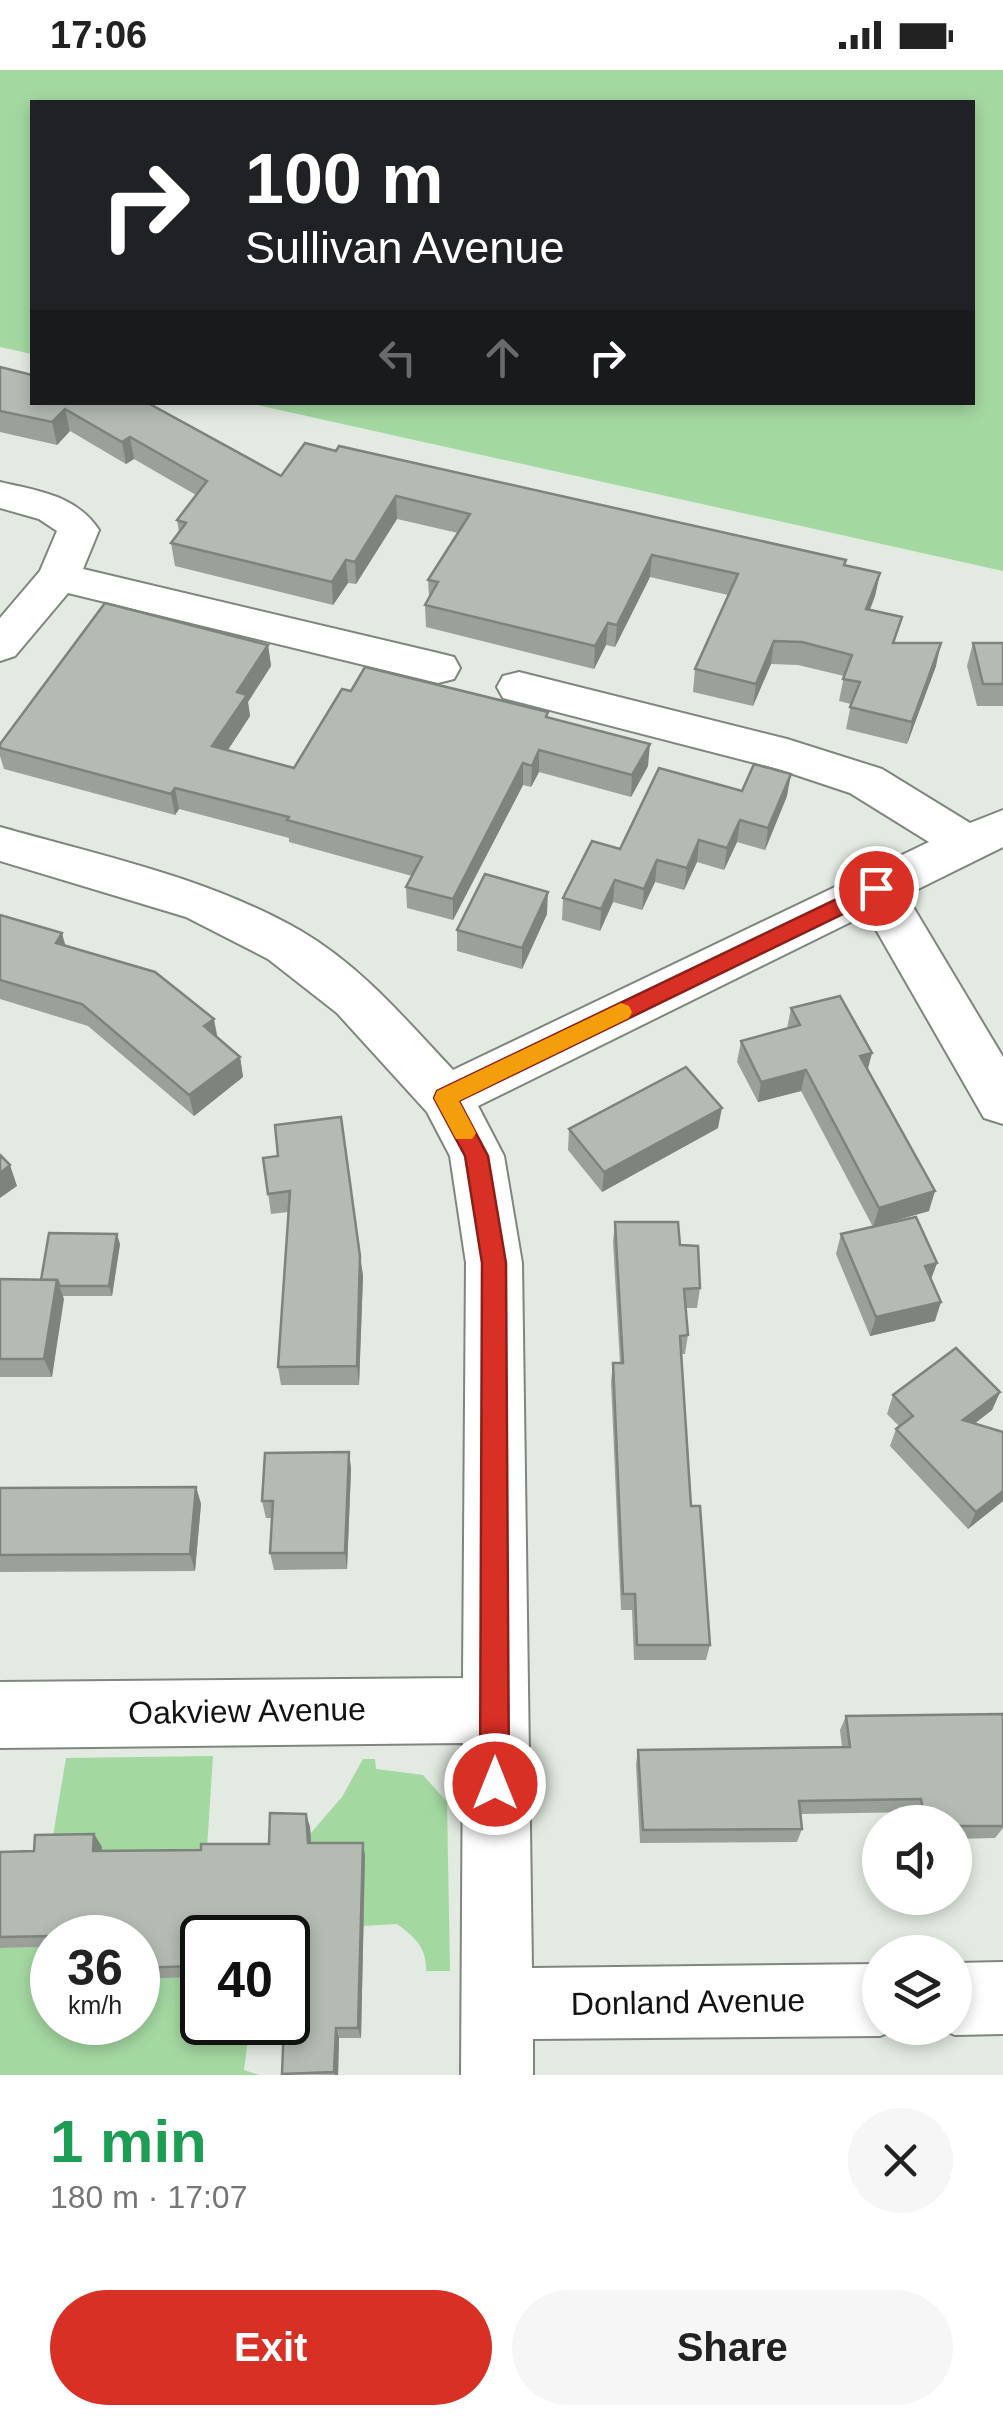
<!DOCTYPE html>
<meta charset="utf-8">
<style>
body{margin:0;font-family:Helvetica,sans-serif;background:#f6f6f6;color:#222;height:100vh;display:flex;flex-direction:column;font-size:38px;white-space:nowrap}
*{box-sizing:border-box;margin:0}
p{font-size:32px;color:#767676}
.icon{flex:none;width:55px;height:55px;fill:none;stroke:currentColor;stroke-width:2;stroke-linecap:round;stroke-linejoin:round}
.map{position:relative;height:2005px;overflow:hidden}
.drawer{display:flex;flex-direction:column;background:#fff;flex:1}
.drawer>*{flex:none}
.banner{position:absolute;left:30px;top:30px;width:945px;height:305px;border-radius:0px;box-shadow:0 5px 15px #0003;background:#202124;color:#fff;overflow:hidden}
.tools{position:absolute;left:862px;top:1735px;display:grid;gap:20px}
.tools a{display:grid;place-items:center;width:110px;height:110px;border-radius:50%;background:#fff;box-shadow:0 5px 15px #0003;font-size:50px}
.speed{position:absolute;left:30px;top:1845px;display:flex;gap:20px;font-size:50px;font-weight:700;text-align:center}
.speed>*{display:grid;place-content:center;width:130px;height:130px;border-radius:50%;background:#fff;box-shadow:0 5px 15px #0003;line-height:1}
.speed small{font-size:25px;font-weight:400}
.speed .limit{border:5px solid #111;border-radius:15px;background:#fff;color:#111}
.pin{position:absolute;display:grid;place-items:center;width:85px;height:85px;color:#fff;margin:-42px;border:5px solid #fff;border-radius:50%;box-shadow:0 2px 10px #0007}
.me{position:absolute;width:110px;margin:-55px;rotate:0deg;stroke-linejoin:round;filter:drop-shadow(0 0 8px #0008)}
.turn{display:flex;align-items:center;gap:35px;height:210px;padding:0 50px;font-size:45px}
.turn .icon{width:130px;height:130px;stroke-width:2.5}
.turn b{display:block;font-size:70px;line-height:85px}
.lanes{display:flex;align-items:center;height:95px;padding:0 50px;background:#0003;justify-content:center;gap:50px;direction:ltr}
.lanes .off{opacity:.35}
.round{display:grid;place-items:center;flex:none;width:105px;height:105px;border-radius:52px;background:#f6f6f6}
.overview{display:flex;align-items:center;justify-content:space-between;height:170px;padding:0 50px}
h1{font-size:60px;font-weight:700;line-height:75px;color:#1e9e55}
.action{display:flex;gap:20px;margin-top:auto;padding:20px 50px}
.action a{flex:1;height:115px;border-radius:60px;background:#d93025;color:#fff;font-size:40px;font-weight:700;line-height:115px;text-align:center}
.action a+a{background:#f6f6f6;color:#222}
.status{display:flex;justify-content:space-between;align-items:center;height:70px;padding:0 50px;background:#fff;direction:ltr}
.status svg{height:28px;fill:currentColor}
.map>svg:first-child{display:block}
.green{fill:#a4d8a1}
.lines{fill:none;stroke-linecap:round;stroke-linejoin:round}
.minor-casing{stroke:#7e867e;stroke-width:4}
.minor{fill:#fff;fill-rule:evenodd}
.wall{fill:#9aa199}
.shaded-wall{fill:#7d837d}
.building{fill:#b3bbb2;stroke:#7d837d;stroke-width:2.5}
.route{fill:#d93025;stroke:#8d1f18;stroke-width:2.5}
.slow{fill:#f59e0b}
.labels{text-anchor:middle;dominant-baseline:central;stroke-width:9;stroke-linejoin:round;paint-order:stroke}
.near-street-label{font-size:32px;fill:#111411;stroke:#fff}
</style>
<div class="status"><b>17:06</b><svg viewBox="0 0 49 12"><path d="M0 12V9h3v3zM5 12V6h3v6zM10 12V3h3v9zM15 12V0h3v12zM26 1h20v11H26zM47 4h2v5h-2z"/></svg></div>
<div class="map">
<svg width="1003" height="2005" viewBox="0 0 1003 2005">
<rect width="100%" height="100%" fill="#e2eae1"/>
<!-- green -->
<g class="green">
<path d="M0,0H1003V501L248,333L972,332V32H32V284L0,277Z"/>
<path d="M213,1686L197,1931H202V1952L250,1953L244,2000L259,2005H0V1878L52,1877V1952H138V1909L175,1907L179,1875L51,1778L66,1688Z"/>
<path d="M363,1689H375L376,1699L423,1705L447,1732L450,1901H426C427,1878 415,1867 397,1854L362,1856L310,1786V1764L342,1727Z"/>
</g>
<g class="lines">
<defs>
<g id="minor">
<path d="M0,412C38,421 76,425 99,460L83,499L438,583L454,587L460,598L454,609L438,613L68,523L15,586L0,591V548L40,501L57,461L39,449L0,438Z"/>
<path d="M519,602L787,669L882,699L970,753L1003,740V777L906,825L1003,987V1054L984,1048L867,844L478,1036L504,1086L522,1193L532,1898L880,1894V1958H900L880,1966L533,1969V2005H461L463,1673L0,1678V1612L463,1608L466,1193L450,1086L427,1042L337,943L268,889L186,847L0,791V757C102,786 209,808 301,861C361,896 406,950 453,1000L929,772L850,723L778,699L503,628L497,617L503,606Z"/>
<path d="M1003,1892V1964L955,1965L938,1958H955V1893Z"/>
</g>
</defs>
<!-- minor casing -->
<use href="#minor" class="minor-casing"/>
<!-- minor -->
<use href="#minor" class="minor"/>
</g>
<!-- wall -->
<g class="wall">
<path d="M0,297L32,332H120L281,406L845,496L880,503L875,526L870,540L896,573L936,596L907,674L846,659L851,634L839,631L844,606L798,595L771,594L753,636L693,622L695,599L728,525L650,507L615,577L606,575L594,599L426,557L425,535L429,527L428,510L458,463L397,449L356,514L348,513L333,535L175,496L171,473L179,462L177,450L196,425L134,389L126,394L70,361L57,375L0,362Z"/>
<path d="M973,573H1003V636H977L967,596Z"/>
<path d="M268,575L271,596L248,632L250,646L228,680L294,698L351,621L548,642V647L648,696L631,727L539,702L531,717L523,715L453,850L407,838L406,817L412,806L289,772V768L179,739L175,745L4,699L0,686V674Z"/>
<path d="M742,721L787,726L765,780L737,772L724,800L697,792L684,820L655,812L642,840L613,832L600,861L562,850L563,828Z"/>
<path d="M547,844L522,899L457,881V860Z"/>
<path d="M0,845L66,875L217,968L240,987L243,1007L194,1046L88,956L0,929Z"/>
<path d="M791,938L872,983L868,999L929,1141L876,1156L937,1193L931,1209L935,1251L870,1266L836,1184L841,1164L873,1157L801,1021L758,1032L737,992L741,971L787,959Z"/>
<path d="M718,1058L602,1122L568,1080L569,1059Z"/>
<path d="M263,1088L360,1186L363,1206L359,1315H281L278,1297L288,1142L271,1144Z"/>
<path d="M615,1152L680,1175L700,1218L697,1238H686L688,1265L685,1284H681L691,1436L710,1575L706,1590H634L632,1540H621L611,1312L613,1293H620L613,1172Z"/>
<path d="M120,1174L112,1226H63L52,1307H0V1209L41,1210Z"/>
<path d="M1000,1322L992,1340L974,1354L1003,1431L968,1459L890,1376L896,1359L899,1356L887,1344L893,1325Z"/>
<path d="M349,1382L351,1399L347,1499L274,1500L270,1483L272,1448H266L262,1431Z"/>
<path d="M196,1417L201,1434L195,1501L0,1502V1418Z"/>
<path d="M1003,1644V1758L995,1768L955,1769V1752H915L914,1742L801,1744L802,1759L797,1772L640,1773L636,1694L638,1680L842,1677L840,1660L846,1646Z"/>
<path d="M306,1744L310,1757L311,1773H363L365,1786L361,1968H339L338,2005L282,2004L288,1868H202V1931H197L191,1921L192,1907L138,1909V1868H52V1877L0,1878V1782L34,1781L94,1764L102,1777L101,1781L201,1780L269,1774Z"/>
</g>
<!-- shaded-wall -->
<g class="shaded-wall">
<path d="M65,339L70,361L57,375L52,352Z"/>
<path d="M130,367L134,389L126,394L122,372Z"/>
<path d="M396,426L397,449L356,514L355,492Z"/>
<path d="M652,485L650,507L615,577L617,555Z"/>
<path d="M346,490L348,513L333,535L332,512Z"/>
<path d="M880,503L875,526L861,561L866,539Z"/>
<path d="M608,553L606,575L594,599L595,576Z"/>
<path d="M774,571L771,594L753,636L756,614Z"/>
<path d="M941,573L936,596L907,674L912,652Z"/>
<path d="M268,575L271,596L248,632L250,646L216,698L212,676L237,622Z"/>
<path d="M650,674L648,696L631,727L632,705Z"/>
<path d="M539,680V702L531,717L532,696Z"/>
<path d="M523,693V715L453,850V829Z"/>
<path d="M791,704L787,726L765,780L768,758Z"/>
<path d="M175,718L179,739L175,745L171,724Z"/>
<path d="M740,750L737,772L724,800L727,778Z"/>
<path d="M699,770L697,792L684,820L687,798Z"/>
<path d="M657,790L655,812L642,840L644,819Z"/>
<path d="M615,810L613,832L600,861L601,839Z"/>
<path d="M548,822L547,844L522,899V878Z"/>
<path d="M62,863L68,885L56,873Z"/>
<path d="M214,949L218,970L204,956Z"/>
<path d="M872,983L866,1004L860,986Z"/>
<path d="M240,987L243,1007L194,1046L189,1025Z"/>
<path d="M806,1000L801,1021L758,1032L761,1012Z"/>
<path d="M722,1038L718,1058L602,1122L604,1102Z"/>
<path d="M10,1095L17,1116L0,1128V1103Z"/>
<path d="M935,1121L929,1141L873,1157L879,1138Z"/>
<path d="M117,1164L120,1174L112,1226L109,1216Z"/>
<path d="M360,1186L363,1206L359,1315L357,1296Z"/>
<path d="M937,1193L930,1212L925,1196Z"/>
<path d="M57,1210L64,1229L52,1307L44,1289Z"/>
<path d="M941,1232L935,1251L870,1266L876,1247Z"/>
<path d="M1000,1322L992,1340L956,1368L963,1350Z"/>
<path d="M349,1382L351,1399L347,1499L345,1483Z"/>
<path d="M196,1417L201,1434L195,1501L190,1484Z"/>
<path d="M1003,1421V1431L968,1459L976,1442Z"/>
<path d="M306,1744L310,1757L312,1786L308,1773Z"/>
<path d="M94,1764L102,1777L100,1794L93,1781Z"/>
<path d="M363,1773L365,1786L361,1968L358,1958Z"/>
<path d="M336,1958L339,1968L338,2005H335L334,2002Z"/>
</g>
<!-- building -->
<g class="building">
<path d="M0,297L32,305V332H146L281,406L305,373L336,381L339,376L846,490L844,495L880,503L866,539L902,547L893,573H941L912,652L850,637L860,612L843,609L852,585L802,572L774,571L756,614L695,599L738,504L652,485L617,555L608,553L595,576L425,535L438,512L428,510L470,444L396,426L355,492L346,490L332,512L171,473L186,453L177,450L207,411L130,367L122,372L65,339L52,352L0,341Z"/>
<path d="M105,533L268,575L237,622L247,625L212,676L294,698L342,619L351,621L365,597L548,642L546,647L650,674L632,705L539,680L532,696L523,693L453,829L406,817L422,787L287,750L289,747L175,718L171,724L0,678V674Z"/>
<path d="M973,573H1003V614H983Z"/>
<path d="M754,694L791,704L768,758L740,750L727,778L699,770L687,798L657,790L644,819L615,810L601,839L563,828L592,771L620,779L659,698L742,721Z"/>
<path d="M485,804L548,822L522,878L457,860Z"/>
<path d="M0,845L62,863L56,873L155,902L214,949L204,956L240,987L189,1025L82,934L0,910Z"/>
<path d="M840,926L872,983L860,986L935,1121L879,1138L806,1000L761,1012L741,971L800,955L791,938Z"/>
<path d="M686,997L722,1038L604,1102L569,1059Z"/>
<path d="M341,1047L360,1186L357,1296L278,1297L290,1121L268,1124L263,1088L278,1086L275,1055Z"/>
<path d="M0,1085L10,1095L0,1103Z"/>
<path d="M916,1147L937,1193L925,1196L941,1232L876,1247L841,1164Z"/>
<path d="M615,1152H678L680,1175L698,1176L700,1218L684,1219L688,1265L680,1266L691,1436H700L710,1575H637L635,1524H623L613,1293H623Z"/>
<path d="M49,1163L117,1164L109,1216H60L57,1210H41Z"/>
<path d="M0,1209L57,1210L44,1289H0Z"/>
<path d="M956,1278L1000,1322L963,1350L1003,1362V1421L976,1442L896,1359L913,1346L893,1325Z"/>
<path d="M349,1382L345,1483H270L273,1431H262L265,1383Z"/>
<path d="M196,1417L190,1484L0,1485V1418Z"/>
<path d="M1003,1644V1756H955V1752H925L921,1729L799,1731L802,1759L643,1760L638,1680L850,1677L846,1646Z"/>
<path d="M270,1743L306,1744L308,1773H363L358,1958H336L334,2002L282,2004L284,1952H288V1868H202V1921H191L193,1896L138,1898V1868H110V1865L0,1867V1782L34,1781L35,1765L94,1764L93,1781L201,1780V1774H269Z"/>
</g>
<!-- route -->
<path class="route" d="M876,810L884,812L887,818L884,824L459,1031L488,1086L506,1193L509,1714L505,1724L495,1728L484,1724L480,1714L482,1193L465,1086L434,1028L437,1021Z"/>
<!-- slow -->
<path class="slow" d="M621,933L629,936L632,942L629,948L459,1031L476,1063L472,1069H456L434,1028L437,1021Z"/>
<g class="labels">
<!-- near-street labels -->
<g class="near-street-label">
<text transform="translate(247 1641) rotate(-1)">Oakview Avenue</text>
<text transform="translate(688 1932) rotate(-1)">Donland Avenue</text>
</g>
</g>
</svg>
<div class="tools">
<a><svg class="icon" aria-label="sound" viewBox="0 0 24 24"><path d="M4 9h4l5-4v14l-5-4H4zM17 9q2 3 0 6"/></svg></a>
<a><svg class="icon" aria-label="layers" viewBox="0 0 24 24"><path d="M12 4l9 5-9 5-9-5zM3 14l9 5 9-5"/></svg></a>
</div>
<div class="speed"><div>36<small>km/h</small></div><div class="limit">40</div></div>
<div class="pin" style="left:876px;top:818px;background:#d93025"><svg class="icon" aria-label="arrive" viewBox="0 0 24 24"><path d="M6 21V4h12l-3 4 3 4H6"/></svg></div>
<svg class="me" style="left:495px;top:1714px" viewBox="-20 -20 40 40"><circle r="17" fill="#d93025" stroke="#fff" stroke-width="3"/><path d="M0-11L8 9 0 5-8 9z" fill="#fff"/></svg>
<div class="banner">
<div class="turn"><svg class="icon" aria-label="right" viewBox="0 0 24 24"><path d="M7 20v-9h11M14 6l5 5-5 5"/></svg><div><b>100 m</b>Sullivan Avenue</div></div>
<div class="lanes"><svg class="icon off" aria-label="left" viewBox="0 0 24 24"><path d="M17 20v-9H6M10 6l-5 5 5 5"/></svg><svg class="icon off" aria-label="ahead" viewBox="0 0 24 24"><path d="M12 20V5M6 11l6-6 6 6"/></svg><svg class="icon" aria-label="right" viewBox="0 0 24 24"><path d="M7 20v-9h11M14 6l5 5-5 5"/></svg></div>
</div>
</div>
<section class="drawer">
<div class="overview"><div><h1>1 min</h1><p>180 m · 17:07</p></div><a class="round"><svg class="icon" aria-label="close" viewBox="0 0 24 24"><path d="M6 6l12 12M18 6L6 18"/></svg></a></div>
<div class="action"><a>Exit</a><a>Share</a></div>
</section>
